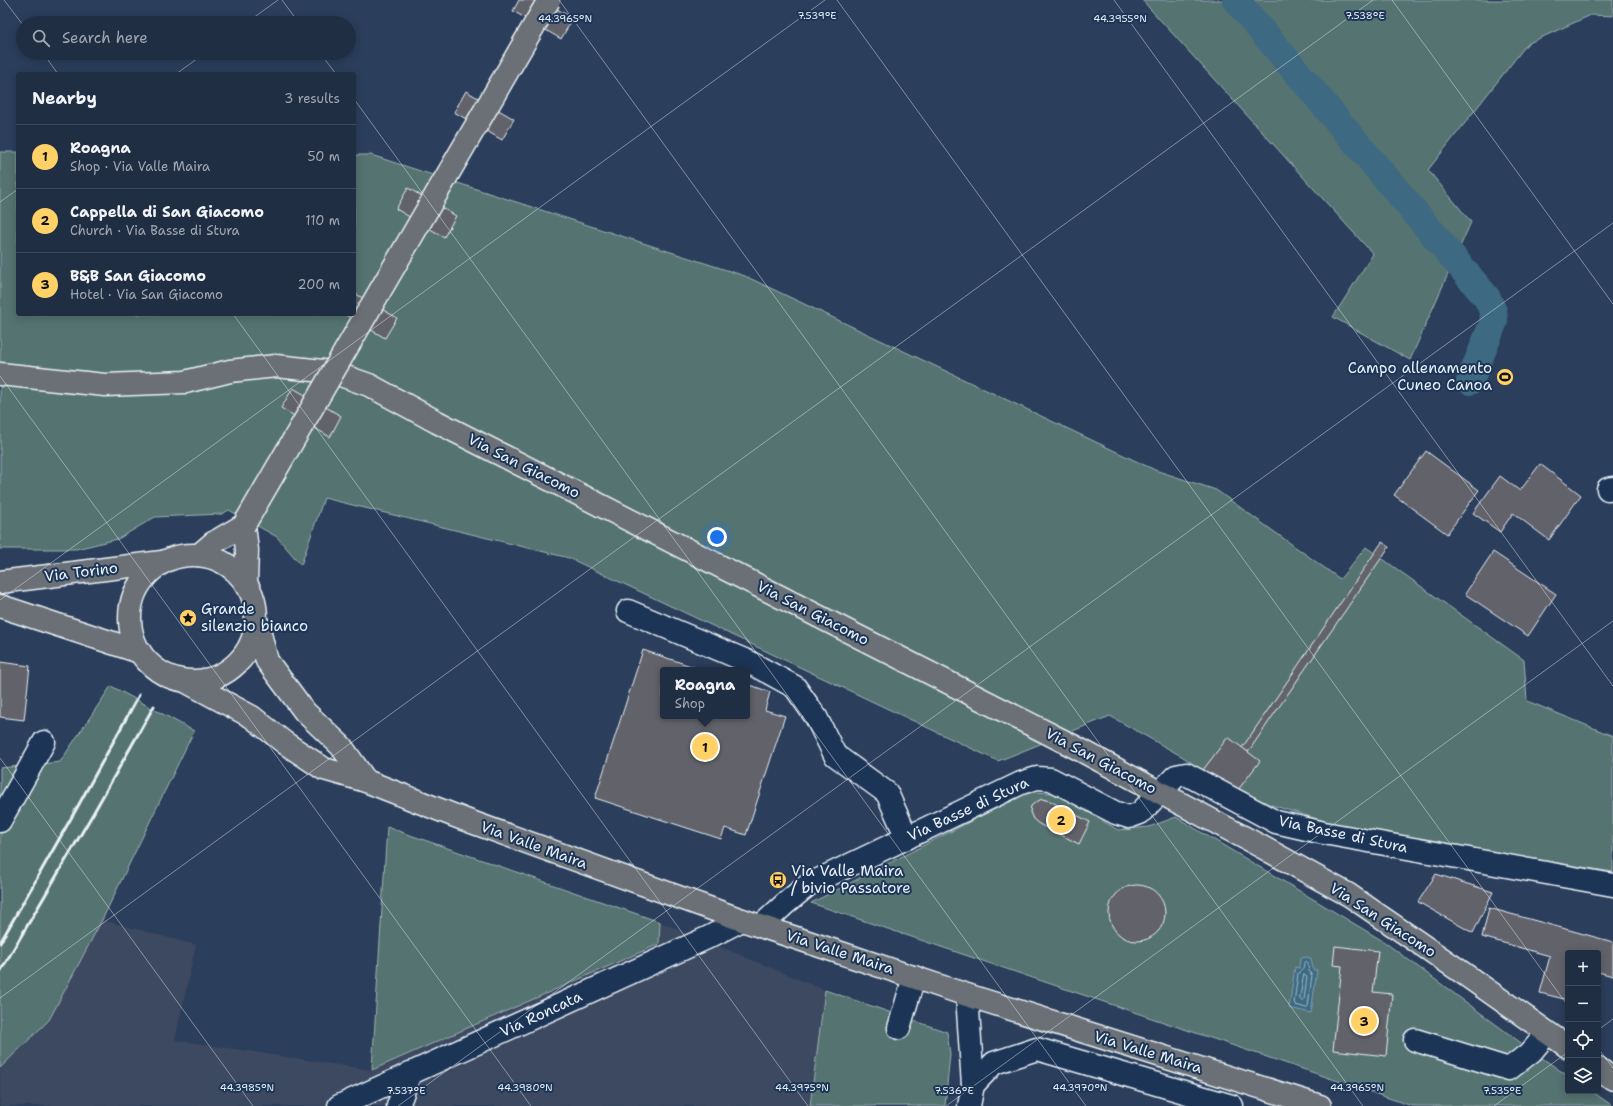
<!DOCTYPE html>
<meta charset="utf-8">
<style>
:root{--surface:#202e44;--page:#2d3a4f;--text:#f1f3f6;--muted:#a2a8b2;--line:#3d4a5d;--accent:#ffd166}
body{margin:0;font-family:"Shantell Sans",sans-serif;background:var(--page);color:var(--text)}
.controls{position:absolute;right:12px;bottom:12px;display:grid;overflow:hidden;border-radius:4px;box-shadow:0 2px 10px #0003}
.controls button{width:36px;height:36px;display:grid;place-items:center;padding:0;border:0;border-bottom:1px solid var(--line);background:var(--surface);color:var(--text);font:20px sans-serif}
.you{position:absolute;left:717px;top:537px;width:14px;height:14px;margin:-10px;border:3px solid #fff;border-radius:50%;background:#1a73e8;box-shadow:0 0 0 6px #1a73e833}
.badge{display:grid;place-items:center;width:26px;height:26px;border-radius:50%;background:var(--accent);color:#111;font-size:13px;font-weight:700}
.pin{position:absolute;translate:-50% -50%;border:2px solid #fff;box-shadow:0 1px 4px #0006}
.popup{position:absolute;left:660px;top:667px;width:90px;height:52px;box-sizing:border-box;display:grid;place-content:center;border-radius:4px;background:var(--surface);filter:drop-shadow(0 1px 3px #0005);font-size:13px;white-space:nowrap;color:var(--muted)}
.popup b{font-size:15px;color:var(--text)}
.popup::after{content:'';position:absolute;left:50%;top:100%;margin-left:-8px;border:8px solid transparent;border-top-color:var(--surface)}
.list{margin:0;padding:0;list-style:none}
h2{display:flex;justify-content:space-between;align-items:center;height:52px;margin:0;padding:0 16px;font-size:17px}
h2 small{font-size:13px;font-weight:400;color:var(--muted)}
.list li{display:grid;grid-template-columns:26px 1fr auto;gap:12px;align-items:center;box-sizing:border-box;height:64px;padding:0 16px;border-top:1px solid var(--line)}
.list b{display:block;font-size:15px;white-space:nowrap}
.list p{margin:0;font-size:13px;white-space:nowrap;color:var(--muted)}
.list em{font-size:13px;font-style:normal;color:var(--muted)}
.icon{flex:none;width:22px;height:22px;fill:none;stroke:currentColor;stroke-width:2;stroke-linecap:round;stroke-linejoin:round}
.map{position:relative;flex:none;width:1613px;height:1106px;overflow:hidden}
.search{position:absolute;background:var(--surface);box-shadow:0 2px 10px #0003;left:16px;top:16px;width:340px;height:44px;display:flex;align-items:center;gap:10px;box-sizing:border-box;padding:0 14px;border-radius:22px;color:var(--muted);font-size:15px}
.panel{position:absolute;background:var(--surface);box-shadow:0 2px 10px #0003;left:16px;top:72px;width:340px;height:244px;border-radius:4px}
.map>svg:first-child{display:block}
</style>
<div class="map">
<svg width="1613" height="1106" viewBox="0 0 1613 1106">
<rect width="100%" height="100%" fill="#2b3e5b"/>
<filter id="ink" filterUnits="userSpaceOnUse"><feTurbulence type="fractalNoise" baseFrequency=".025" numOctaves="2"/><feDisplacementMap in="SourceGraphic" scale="8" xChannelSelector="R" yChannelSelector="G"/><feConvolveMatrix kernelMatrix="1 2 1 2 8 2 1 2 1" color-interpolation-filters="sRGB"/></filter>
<g filter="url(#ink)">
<polygon fill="#3c4960" points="102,920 196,945 175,1040 372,1070 659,944 660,922 825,990 810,1106 0,1106 0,1068 49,1020"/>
<g fill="#557371" stroke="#9eb2b4">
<polygon points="1142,0 1613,0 1613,16 1591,15 1527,44 1428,170 1471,222 1410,360 1333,317 1373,254"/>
<polygon points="0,152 18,152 18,314 354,314 354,155 371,155 745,276 1155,470 1216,490 1340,579 1366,547 1524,660 1527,701 1613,736 1613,872 1354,830 1235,794 1183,757 1110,716 998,761 569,558 324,498 301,565 277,537 229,510 222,514 155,517 118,539 76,549 0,549"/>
<polygon points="111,686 194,731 102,920 49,1020 0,1068 0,768 60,762"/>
<polygon points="1028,792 1056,793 1118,830 1149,827 1176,817 1383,941 1532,1051 1568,1076 1568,1091 1591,1091 1613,1106 1412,1106 811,903"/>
<polygon points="387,827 660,922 659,944 372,1070"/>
<polygon points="825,990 947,1032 950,1054 945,1106 810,1106"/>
</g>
<polygon fill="#3d6982" stroke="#819fb1" points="1305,957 1311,958 1313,970 1317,970 1311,1013 1289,1008 1295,967 1299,968 1300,959"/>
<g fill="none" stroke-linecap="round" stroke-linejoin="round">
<g stroke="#a4bbc9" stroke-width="1">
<polygon points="1306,961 1308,963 1309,971 1312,975 1308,1006 1306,1008 1296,1005 1294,1003 1298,973 1303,969 1304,963"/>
<polygon points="1304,975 1307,977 1304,1000 1302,1001 1300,999"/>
</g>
<polyline stroke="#3d6982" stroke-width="28" points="1236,0 1487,298 1493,311 1494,321 1470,381"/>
</g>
<g fill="#62626b" stroke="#e8f1f8">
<polygon points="519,0 541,0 573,18 561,39 513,11"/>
<polygon points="466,91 514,119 502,140 454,112"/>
<polygon points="408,188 456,216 444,237 396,209"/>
<polygon points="354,293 397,318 385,338 344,314 354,314"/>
<polygon points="293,388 341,416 330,437 281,408"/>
<polygon points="1426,451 1479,490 1447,534 1394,495"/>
<polygon points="1540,464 1581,495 1549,540 1513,513 1500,532 1473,513 1500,476 1520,491"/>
<polygon points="1382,542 1389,547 1248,752 1242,748"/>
<polygon points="1493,552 1556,594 1528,636 1465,594"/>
<polygon points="643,650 703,670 663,670 663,716 747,716 747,684 770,692 765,710 785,716 746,835 725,828 721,839 595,798"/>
<polygon points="0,662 30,666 24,720 0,717"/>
<polygon points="1228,737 1260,761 1235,794 1203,770"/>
<polygon points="1042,799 1050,801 1090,822 1079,844 1039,824 1033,819 1030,812 1031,806 1036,802"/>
<polygon points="1436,874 1493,892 1473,933 1418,902"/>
<circle cx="1137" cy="913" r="28"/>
<polygon points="1489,908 1613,942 1613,976 1598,972 1598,953 1568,953 1568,1000 1540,993 1550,956 1482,937"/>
<polygon points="1335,946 1378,951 1373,992 1392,994 1386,1056 1333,1050 1342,966 1333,965"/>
</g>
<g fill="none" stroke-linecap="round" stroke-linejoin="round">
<defs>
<g id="minor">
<polyline points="1608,489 1613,488"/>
<polyline points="628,611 749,662 795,687 816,717 835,755 887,793 907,838"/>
<polyline points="0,821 44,742"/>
<polyline points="761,926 786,903 808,885 1021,783 1037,778 1051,779 1116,813 1129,817 1140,813 1176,776 1186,774 1276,822 1324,833 1613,885"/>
<polyline points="967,995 973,1085 969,1106"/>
<polyline points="899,1028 914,977"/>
<polyline points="1415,1040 1509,1069 1532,1051 1547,1033"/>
<polyline points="973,1085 994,1063 1037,1049 1232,1106"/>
<polyline points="339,1106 709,937 742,920"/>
<polyline points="398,1106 410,1073"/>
</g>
<g id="major">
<polyline points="0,374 105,385 185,382 230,371 276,366 332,372 369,385 437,422 1073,746 1262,847 1349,895 1460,971 1568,1047"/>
<polyline points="199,555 213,543 244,525 247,550 246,583"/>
<circle cx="193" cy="618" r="63"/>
<polyline points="0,582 162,562"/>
<polyline points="0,606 140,652"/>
<polyline points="257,622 267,661 305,712 341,746 366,781"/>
<polyline points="185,681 252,717 285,743 324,769 366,781 463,819 742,920 967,995 1320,1106"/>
<polyline points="1598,1068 1613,1079"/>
</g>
</defs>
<use href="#minor" stroke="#e8f1f8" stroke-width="25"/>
<use href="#major" stroke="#e8f1f8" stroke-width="25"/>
<use href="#minor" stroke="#1d3557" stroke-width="22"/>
<use href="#major" stroke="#6a7074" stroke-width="22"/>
<g stroke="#e8f1f8" stroke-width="3">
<polyline points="238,516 537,0"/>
<polyline points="253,526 559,0"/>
<polyline points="0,943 78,806 139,695"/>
<polyline points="0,972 94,812 154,706"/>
</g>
<defs>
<polyline id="major-bridge" points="244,525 549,0"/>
</defs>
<use href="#major-bridge" stroke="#e8f1f8" stroke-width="25" stroke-linecap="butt"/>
<use href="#major-bridge" stroke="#6a7074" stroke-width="22"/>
</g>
</g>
<path fill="none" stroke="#e8f1f8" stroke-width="1" stroke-opacity="0.45" d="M4,0l19,25M282,0l17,23M559,0l804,1106M837,0l731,1006M1114,0l499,686M1392,0l221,304M246,23l32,-23M43,53l15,21M320,53l16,21M176,74l29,-21M354,99l732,1007M0,202l18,-13M233,314l575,792M0,376l531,730M0,600l825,-600M0,758l253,348M0,998l1373,-998M1598,1030l15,-11M1598,1048l15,20M398,1106l1215,-883M946,1106l667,-485M1494,1106l74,-54"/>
<defs>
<symbol id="stadium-disc" viewBox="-11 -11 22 22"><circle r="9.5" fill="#ffd166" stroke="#1d3557"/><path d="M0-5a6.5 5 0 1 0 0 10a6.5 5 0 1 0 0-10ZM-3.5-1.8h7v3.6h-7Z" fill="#111"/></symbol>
<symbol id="sight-disc" viewBox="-11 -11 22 22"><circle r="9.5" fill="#ffd166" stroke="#1d3557"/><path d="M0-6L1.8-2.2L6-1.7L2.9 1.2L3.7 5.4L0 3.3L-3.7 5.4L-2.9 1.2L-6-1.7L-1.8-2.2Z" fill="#111"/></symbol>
<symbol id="bus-disc" viewBox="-11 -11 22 22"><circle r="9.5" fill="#ffd166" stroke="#1d3557"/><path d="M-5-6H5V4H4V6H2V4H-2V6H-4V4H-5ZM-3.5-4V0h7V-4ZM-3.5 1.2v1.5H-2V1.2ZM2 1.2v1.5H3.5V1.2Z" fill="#111"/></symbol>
</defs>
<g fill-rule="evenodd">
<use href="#stadium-disc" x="1495" y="367" width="20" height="20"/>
<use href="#sight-disc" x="178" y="608" width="20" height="20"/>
<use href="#bus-disc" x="768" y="870" width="20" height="20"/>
</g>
<g text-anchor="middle" stroke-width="4" stroke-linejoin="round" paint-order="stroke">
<g font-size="15" fill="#e8f1f8" stroke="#1d3557" text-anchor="start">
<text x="1492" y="373" text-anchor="end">Campo allenamento<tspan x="1492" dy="17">Cuneo Canoa</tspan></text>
<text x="201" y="614">Grande<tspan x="201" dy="17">silenzio bianco</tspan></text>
<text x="791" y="876">Via Valle Maira<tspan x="791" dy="17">/ bivio Passatore</tspan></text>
</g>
<g font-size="15" fill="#e8f1f8" stroke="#1d3557">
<text transform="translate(524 466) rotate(27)" y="5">Via San Giacomo</text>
<text transform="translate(81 572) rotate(-7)" y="5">Via Torino</text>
<text transform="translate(813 613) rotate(27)" y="5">Via San Giacomo</text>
<text transform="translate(1101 761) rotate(28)" y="5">Via San Giacomo</text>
<text transform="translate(968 809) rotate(-25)" y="5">Via Basse di Stura</text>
<text transform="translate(1343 834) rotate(12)" y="5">Via Basse di Stura</text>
<text transform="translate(534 845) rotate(20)" y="5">Via Valle Maira</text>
<text transform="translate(1383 920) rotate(33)" y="5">Via San Giacomo</text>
<text transform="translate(840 952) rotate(18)" y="5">Via Valle Maira</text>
<text transform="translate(541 1014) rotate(-25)" y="5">Via Roncata</text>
<text transform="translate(1148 1052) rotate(17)" y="5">Via Valle Maira</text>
</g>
</g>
<g font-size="10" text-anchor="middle" fill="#e8f1f8" stroke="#1d3557" stroke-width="4" stroke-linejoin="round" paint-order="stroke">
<text x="817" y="19">7.539°E</text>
<text x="1365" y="19">7.538°E</text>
<text x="565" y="22">44.3965°N</text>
<text x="1120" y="22">44.3955°N</text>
<text x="247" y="1091">44.3985°N</text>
<text x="525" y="1091">44.3980°N</text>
<text x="802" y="1091">44.3975°N</text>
<text x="1080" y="1091">44.3970°N</text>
<text x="1357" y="1091">44.3965°N</text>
<text x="406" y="1094">7.537°E</text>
<text x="954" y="1094">7.536°E</text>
<text x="1502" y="1094">7.535°E</text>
</g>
</svg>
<div class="controls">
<button>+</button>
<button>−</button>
<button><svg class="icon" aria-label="locate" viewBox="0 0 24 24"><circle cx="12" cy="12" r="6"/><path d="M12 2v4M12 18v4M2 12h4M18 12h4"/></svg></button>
<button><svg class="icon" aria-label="layers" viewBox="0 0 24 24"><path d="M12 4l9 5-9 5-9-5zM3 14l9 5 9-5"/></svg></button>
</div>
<div class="you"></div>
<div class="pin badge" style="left:705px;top:747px">1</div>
<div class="popup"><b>Roagna</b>Shop</div>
<div class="pin badge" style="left:1061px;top:820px">2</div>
<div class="pin badge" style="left:1364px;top:1021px">3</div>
<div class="search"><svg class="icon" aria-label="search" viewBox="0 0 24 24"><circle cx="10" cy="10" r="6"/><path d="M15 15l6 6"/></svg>Search here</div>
<section class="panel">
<h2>Nearby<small>3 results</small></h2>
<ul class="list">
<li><span class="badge">1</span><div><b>Roagna</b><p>Shop · Via Valle Maira</p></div><em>50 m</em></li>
<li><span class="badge">2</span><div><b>Cappella di San Giacomo</b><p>Church · Via Basse di Stura</p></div><em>110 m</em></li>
<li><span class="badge">3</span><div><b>B&amp;B San Giacomo</b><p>Hotel · Via San Giacomo</p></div><em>200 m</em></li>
</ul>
</section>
</div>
